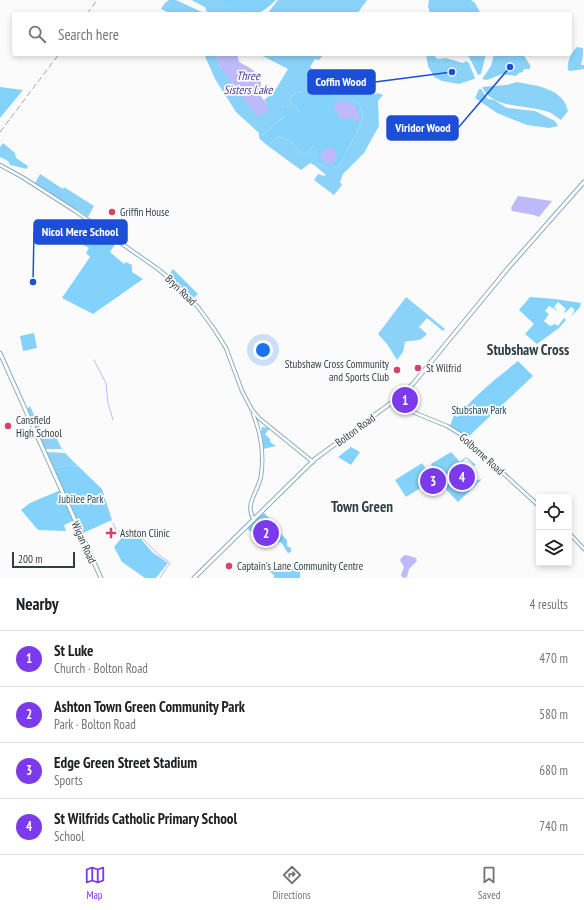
<!DOCTYPE html>
<meta charset="utf-8">
<style>
:root{--surface:#fff;--page:#f2f2f2;--text:#202124;--muted:#757577;--line:#e0e0e0;--accent:#7c3aed}
body{margin:0;font-family:"PT Sans Narrow",sans-serif;background:var(--page);color:var(--text)}
.controls{position:absolute;right:12px;bottom:12px;display:grid;overflow:hidden;border-radius:4px;box-shadow:0 2px 6px #0003}
.controls button{width:36px;height:36px;display:grid;place-items:center;padding:0;border:0;border-bottom:1px solid var(--line);background:var(--surface);color:var(--text);font:20px sans-serif}
.scale{position:absolute;left:12px;bottom:10px;width:63px;box-sizing:border-box;padding-left:4px;border:2px solid #303f47;border-top:0;font-size:11px;line-height:14px;white-space:nowrap;color:#303f47;-webkit-text-stroke:3px #fbfbfb;paint-order:stroke}
.you{position:absolute;left:263px;top:350px;width:14px;height:14px;margin:-10px;border:3px solid #fff;border-radius:50%;background:#1a73e8;box-shadow:0 0 0 6px #1a73e833}
.badge{display:grid;place-items:center;width:26px;height:26px;border-radius:50%;background:var(--accent);color:#fff;font-size:13px;font-weight:700}
.pin{position:absolute;translate:-50% -50%;border:2px solid #fff;box-shadow:0 1px 4px #0006}
.list{margin:0;padding:0;list-style:none}
h2{display:flex;justify-content:space-between;align-items:center;height:52px;margin:0;padding:0 16px;font-size:17px}
h2 small{font-size:13px;font-weight:400;color:var(--muted)}
.list li{display:grid;grid-template-columns:26px 1fr auto;gap:12px;align-items:center;box-sizing:border-box;height:56px;padding:0 16px;border-top:1px solid var(--line)}
.list b{display:block;font-size:15px;white-space:nowrap}
.list p{margin:0;font-size:13px;white-space:nowrap;color:var(--muted)}
.list em{font-size:13px;font-style:normal;color:var(--muted)}
.icon{flex:none;width:22px;height:22px;fill:none;stroke:currentColor;stroke-width:2;stroke-linecap:round;stroke-linejoin:round}
.map{position:relative;flex:none;width:584px;height:578px;overflow:hidden}
.search{position:absolute;background:var(--surface);box-shadow:0 2px 6px #0003;left:12px;right:12px;top:12px;height:44px;display:flex;align-items:center;gap:10px;box-sizing:border-box;padding:0 14px;border-radius:4px;color:var(--muted);font-size:15px}
.sheet{height:276px;background:var(--surface)}
nav{display:flex;justify-content:space-around;align-items:center;box-sizing:border-box;height:56px;border-top:1px solid var(--line);background:var(--surface);font-size:11px;color:var(--muted)}
nav a{display:grid;justify-items:center;gap:2px}
nav .on{color:var(--accent)}
.map>svg:first-child{display:block}
</style>
<div class="map">
<svg width="584" height="578" viewBox="0 0 584 578">
<rect width="100%" height="100%" fill="#fbfbfb"/>
<g fill="#83d2fb">
<path d="M215,0h61c-9,8 -15,15 -27,13z"/>
<path d="M317,85l11,5 9,7 22,7 4,12 -5,14 -20,37c-8,2 -13,1 -20,-4l-4,2 -4,-2 7,-5 -4,-12 -9,9 -12,-13 -14,-6 -10,10 -9,-8 26,-22 -3,-9 1,-1 17,5 -11,-11c3,-8 10,-6 16,-10 5,-2 7,-4 12,-5z"/>
<polygon points="0,87 23,90 0,118"/>
<polygon points="102,234 117,241 110,252 124,264 126,262 132,265 132,272 143,279 93,314 62,298 90,257 86,253 89,248 82,244 87,238 96,243"/>
<polygon points="173,269 198,294 192,299 168,276"/>
<polygon points="530,297 555,299 581,303 580,307 570,318 574,312 574,309 571,307 565,313 564,312 566,309 558,302 554,307 558,311 549,306 545,311 549,314 544,321 550,326 555,324 558,326 564,318 566,320 559,328 537,344 525,334 534,324 519,310"/>
<polygon points="34,333 37,348 23,351 20,336"/>
<path d="M518,361l15,15 -65,61 -18,-11 4,-11 4,2c16,-22 39,-39 60,-56z"/>
<polygon points="262,427 270,428 265,434 270,439 270,442 276,446 263,449 261,432"/>
<polygon points="351,447 360,452 351,465 338,457"/>
<polygon points="451,452 460,462 466,457 476,465 474,466 466,458 462,462 466,466 461,467 460,463 455,468 462,475 459,479 464,476 468,480 467,480 464,484 467,481 469,482 482,479 458,502 441,484 431,464"/>
<polygon points="422,463 433,480 406,497 395,480"/>
<polygon points="70,465 75,467 77,465 102,489 112,520 83,533 77,519 64,525 66,531 38,530 21,510 30,503 63,489 54,468"/>
<polygon points="264,513 272,521 267,526 280,533 287,540 287,546 291,548 291,552 288,553 281,542 264,545 246,527"/>
<polygon points="124,535 131,538 141,539 152,552 168,563 156,578 145,578 122,562 114,547"/>
<polygon points="261,563 301,563 300,578 274,578 274,575 270,572 273,569 271,566 265,564 261,564"/>
</g>
<g fill="#8ad2f8">
<polygon points="169,0 176,0 206,14 172,14 161,9 165,3"/>
<polygon points="191,0 219,0 247,12 247,14 212,14 207,12 205,7"/>
<polygon points="278,0 367,0 357,14 267,14"/>
<polygon points="429,0 471,0 475,3 481,14 430,14 428,6"/>
<path d="M577,47l6,1v8l-2,9h3v4l-14,2 -2,-1c-1,-10 3,-17 9,-23z"/>
<path d="M204,54h11l6,14 46,36 -3,-4 10,-8 14,-23 -29,-15h65l-5,6 -4,-1 -5,8 3,3 59,25 6,-2 5,2 -5,6 1,25 -15,27 -21,21 -3,8 2,3 -8,10 -20,-15 4,-6 6,2 2,-1 -12,-10 4,-2c7,5 12,6 20,4l20,-37 5,-14 -4,-12 -21,-6 -10,-8 -11,-5c-5,1 -7,3 -12,5 -6,4 -13,2 -16,10l11,11v2l-7,1 -10,-8 -1,1 4,5 -1,4 -26,22v-5l-23,-21 -21,-33z"/>
<polygon points="426,54 431,54 438,59 446,58 463,63 466,61 469,63 475,78 474,79 459,84 442,81 434,77 428,66"/>
<polygon points="462,54 486,54 481,74 478,75 469,57"/>
<polygon points="494,54 523,54 530,65 530,69 524,69 523,72 519,73 516,76 502,74 487,80 482,79 491,66"/>
<path d="M517,82c20,4 46,6 51,29l-7,9c-3,-2 -7,-5 -10,-7 -21,-9 -59,-3 -69,-26l24,-2z"/>
<polygon points="479,89 481,89 488,99 494,100 507,108 535,111 555,121 558,126 549,128 527,125 497,113 475,98"/>
<polygon points="278,136 292,142 304,155 313,146 318,148 319,151 317,158 301,170 268,146"/>
<polygon points="3,143 15,153 16,158 28,166 27,169 10,165 8,161 0,157 0,147"/>
<polygon points="40,174 63,189 64,187 94,206 88,217 35,183"/>
<path d="M406,297l39,32 -2,2 -16,-13 -8,9 8,7c-8,9 -12,5 -22,8l-2,10 -6,8 -10,-16 -9,-10z"/>
<polygon points="30,406 43,435 53,431 62,449 45,449 27,409"/>
<polygon points="46,452 65,453 77,465 75,467 70,465 54,468"/>
</g>
<g fill="#bebafa">
<path d="M215,54h22l2,8c9,5 22,10 22,22 0,4 -2,7 -1,10 2,5 7,9 8,14l-2,4 -5,3h-4l-4,-4 -32,-43z"/>
<polygon points="340,100 354,104 358,111 360,120 356,122 351,118 341,120 333,106"/>
<circle cx="329" cy="156" r="8"/>
<polygon points="518,196 552,201 539,217 534,215 512,211 511,208"/>
<polygon points="406,555 416,558 417,561 409,569 407,577 403,578 401,575 404,567 400,560 403,556"/>
</g>
<g fill="none" stroke-linecap="round" stroke-linejoin="round">
<g stroke="#bebafa" stroke-width="1">
<polyline points="94,360 106,383 108,403 113,420"/>
<polyline points="42,439 46,441 52,449"/>
<polyline points="54,452 55,456 66,465"/>
<polyline points="100,492 111,521"/>
<polyline points="113,523 116,530 120,532 143,539 158,554 170,563 160,578"/>
</g>
<defs>
<g id="secondary">
<polyline points="0,165 22,177 75,211 158,269 175,283 198,307 214,329 226,348 242,391 252,410 260,419 313,462"/>
<polyline points="391,403 447,426 460,434 539,506"/>
<path d="M253,414c8,19 11,42 8,62 -3,17 -17,27 -7,44"/>
<polyline points="569,533 584,549"/>
</g>
<g id="primary">
<polyline points="0,353 101,578"/>
<polyline points="194,578 315,459 391,403 412,385 509,267 584,182"/>
</g>
</defs>
<use href="#secondary" stroke="#88acbf" stroke-width="4.5"/>
<use href="#primary" stroke="#88acbf" stroke-width="5"/>
<use href="#secondary" stroke="#fff" stroke-width="2.5"/>
<use href="#primary" stroke="#fff" stroke-width="3"/>
<g stroke="#9fa6a9" stroke-width="1" stroke-dasharray="6 3" stroke-linecap="butt">
<polyline points="87,14 97,0"/>
<polyline points="0,132 59,54"/>
</g>
</g>
<g fill="#d44467" stroke="#fbfbfb" stroke-width="1.5">
<circle cx="112" cy="212" r="4"/>
<circle cx="418" cy="368" r="4"/>
<circle cx="397" cy="370" r="4"/>
<circle cx="8" cy="426" r="4"/>
<path d="M109 527h4v4h4v4h-4v4h-4v-4h-4v-4h4z"/>
<circle cx="229" cy="566" r="4"/>
</g>
<g text-anchor="middle" stroke-width="3.5" stroke-linejoin="round" paint-order="stroke">
<g font-size="11" fill="#303f47" stroke="#fbfbfb" text-anchor="start">
<text x="120" y="216">Griffin House</text>
<text x="389" y="368" text-anchor="end">Stubshaw Cross Community<tspan x="389" dy="13">and Sports Club</tspan></text>
<text x="426" y="372">St Wilfrid</text>
<text x="16" y="424">Cansfield<tspan x="16" dy="13">High School</tspan></text>
<text x="120" y="537">Ashton Clinic</text>
<text x="237" y="570">Captain's Lane Community Centre</text>
</g>
<g font-size="11" fill="#303f47" stroke="#fbfbfb">
<text transform="translate(181 290) rotate(44)" y="4">Bryn Road</text>
<text transform="translate(355 430) rotate(-36)" y="4">Bolton Road</text>
<text transform="translate(482 454) rotate(42)" y="4">Golborne Road</text>
<text transform="translate(84 542) rotate(66)" y="4">Wigan Road</text>
</g>
<g font-size="11" fill="#234c60" stroke="#fbfbfb">
<text x="479" y="414">Stubshaw Park</text>
<text x="81" y="503">Jubilee Park</text>
</g>
<g font-size="12" font-style="italic" fill="#52439e" stroke="#fbfbfb">
<text x="248" y="80">Three<tspan x="248" dy="14">Sisters Lake</tspan></text>
</g>
<g font-size="15" font-weight="bold" fill="#303f47" stroke="#fbfbfb">
<text x="528" y="355">Stubshaw Cross</text>
<text x="362" y="512">Town Green</text>
</g>
</g>
<path fill="none" stroke="#1d4ed8" stroke-width="1.5" d="M452 72L375 82M510 67L458 128M33 282L34 232"/>
<g fill="#1d4ed8" stroke="#fbfbfb" stroke-width="1.5">
<circle cx="452" cy="72" r="4"/>
<circle cx="510" cy="67" r="4"/>
<circle cx="33" cy="282" r="4"/>
</g>
<g fill="#1d4ed8" stroke="#1d4ed8" stroke-width="1.5">
<rect x="308" y="70" width="67" height="24" rx="4"/>
<rect x="387" y="116" width="71" height="24" rx="4"/>
<rect x="34" y="220" width="93" height="24" rx="4"/>
</g>
<g font-size="12" text-anchor="middle" font-weight="bold" fill="#fff">
<text x="341" y="86">Coffin Wood</text>
<text x="423" y="132">Viridor Wood</text>
<text x="80" y="236">Nicol Mere School</text>
</g>
</svg>
<div class="controls">
<button><svg class="icon" aria-label="locate" viewBox="0 0 24 24"><circle cx="12" cy="12" r="6"/><path d="M12 2v4M12 18v4M2 12h4M18 12h4"/></svg></button>
<button><svg class="icon" aria-label="layers" viewBox="0 0 24 24"><path d="M12 4l9 5-9 5-9-5zM3 14l9 5 9-5"/></svg></button>
</div>
<div class="scale">200 m</div>
<div class="you"></div>
<div class="pin badge" style="left:405px;top:400px">1</div>
<div class="pin badge" style="left:266px;top:533px">2</div>
<div class="pin badge" style="left:433px;top:481px">3</div>
<div class="pin badge" style="left:462px;top:477px">4</div>
<div class="search"><svg class="icon" aria-label="search" viewBox="0 0 24 24"><circle cx="10" cy="10" r="6"/><path d="M15 15l6 6"/></svg>Search here</div>
</div>
<section class="sheet">
<h2>Nearby<small>4 results</small></h2>
<ul class="list">
<li><span class="badge">1</span><div><b>St Luke</b><p>Church · Bolton Road</p></div><em>470 m</em></li>
<li><span class="badge">2</span><div><b>Ashton Town Green Community Park</b><p>Park · Bolton Road</p></div><em>580 m</em></li>
<li><span class="badge">3</span><div><b>Edge Green Street Stadium</b><p>Sports</p></div><em>680 m</em></li>
<li><span class="badge">4</span><div><b>St Wilfrids Catholic Primary School</b><p>School</p></div><em>740 m</em></li>
</ul>
</section>
<nav>
<a class="on"><svg class="icon" aria-label="map" viewBox="0 0 24 24"><path d="M3 6l6-2 6 2 6-2v14l-6 2-6-2-6 2zM9 4v14M15 6v14"/></svg>Map</a>
<a><svg class="icon" aria-label="directions" viewBox="0 0 24 24"><path d="M12 3l9 9-9 9-9-9zM9 14v-3h6M13 9l2 2-2 2"/></svg>Directions</a>
<a><svg class="icon" aria-label="saved" viewBox="0 0 24 24"><path d="M7 4h10v16l-5-4-5 4z"/></svg>Saved</a>
</nav>
